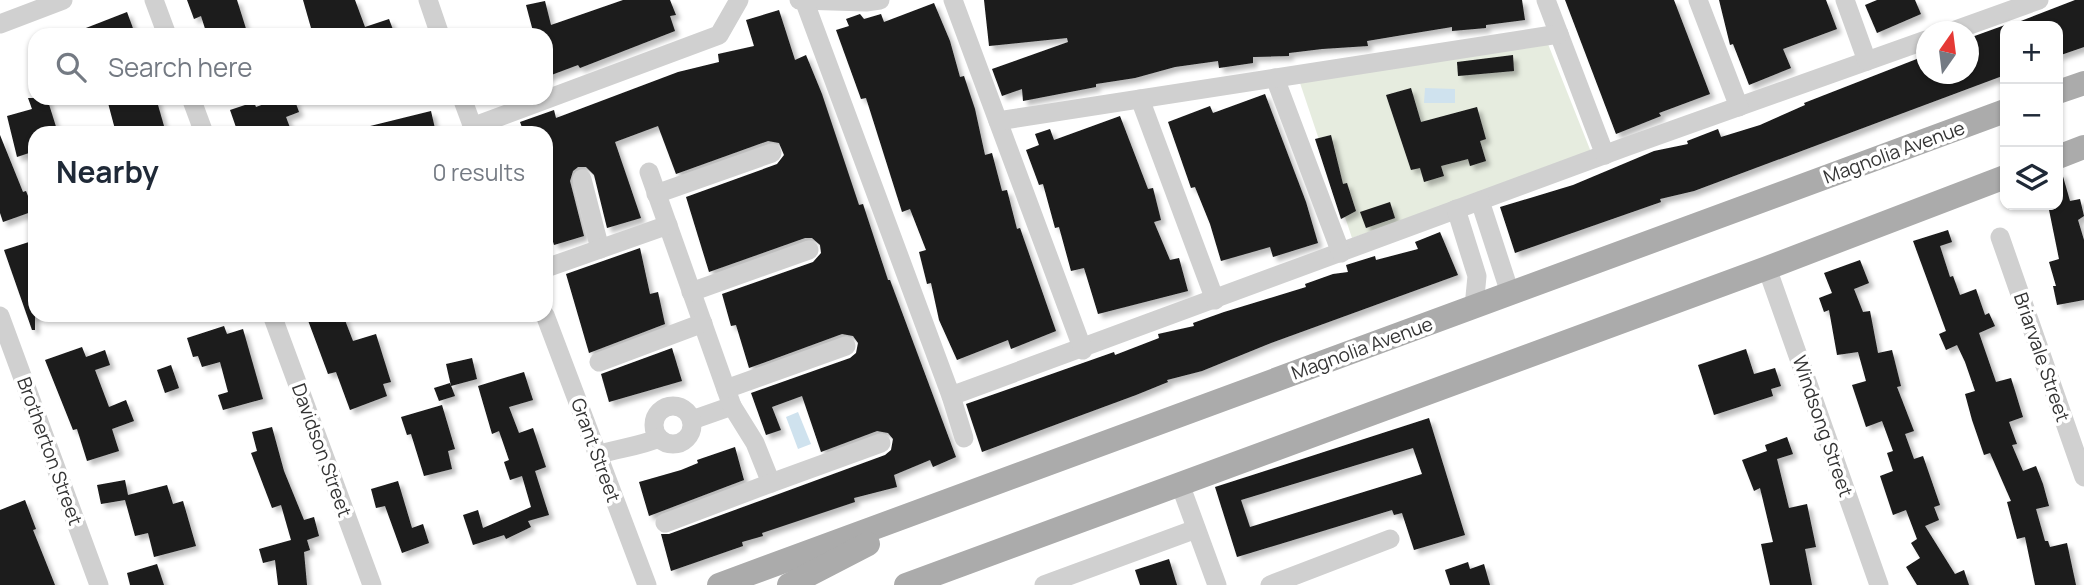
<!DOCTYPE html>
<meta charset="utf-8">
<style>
:root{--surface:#fff;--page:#f2f2f3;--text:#1f2937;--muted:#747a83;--line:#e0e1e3}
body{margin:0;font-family:Manrope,sans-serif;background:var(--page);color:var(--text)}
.controls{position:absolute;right:21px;top:21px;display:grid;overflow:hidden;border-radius:14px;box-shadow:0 2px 5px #0004}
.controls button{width:63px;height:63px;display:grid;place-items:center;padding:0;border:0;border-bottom:2px solid var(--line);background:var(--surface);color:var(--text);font:35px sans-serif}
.compass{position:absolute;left:1916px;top:21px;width:63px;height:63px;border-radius:50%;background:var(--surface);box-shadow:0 2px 5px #0004;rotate:14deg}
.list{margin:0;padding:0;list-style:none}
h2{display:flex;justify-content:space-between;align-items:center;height:91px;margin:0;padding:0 28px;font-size:30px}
h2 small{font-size:23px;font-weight:400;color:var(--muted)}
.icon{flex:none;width:38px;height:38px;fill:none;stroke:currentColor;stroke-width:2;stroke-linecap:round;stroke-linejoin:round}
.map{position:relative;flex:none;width:2084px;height:585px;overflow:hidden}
.search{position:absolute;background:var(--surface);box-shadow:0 2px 5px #0004;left:28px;top:28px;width:525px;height:77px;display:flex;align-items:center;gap:18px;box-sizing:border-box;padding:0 24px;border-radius:21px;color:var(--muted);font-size:26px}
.panel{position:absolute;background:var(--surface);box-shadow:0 2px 5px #0004;left:28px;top:126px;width:525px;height:196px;border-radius:21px}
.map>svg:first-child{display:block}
</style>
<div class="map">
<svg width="2084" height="585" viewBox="0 0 2084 585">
<defs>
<filter id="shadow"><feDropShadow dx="4.5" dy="4.5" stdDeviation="2" flood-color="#0004"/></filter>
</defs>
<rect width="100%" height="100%" fill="#fff"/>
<polygon fill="#e6ecdf" points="1548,44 1591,152 1352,238 1300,83"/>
<g fill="#cfe2ee">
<polygon points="1425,88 1455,89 1455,103 1424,103"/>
<polygon points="798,412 811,444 798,449 786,417"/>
</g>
<g fill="#1a1a1a" fill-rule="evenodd" filter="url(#shadow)">
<polygon points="187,0 237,0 248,35 207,35 201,16 194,19"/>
<polygon points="303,0 355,0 365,27 389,19 395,35 313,35"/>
<polygon points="623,0 670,0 676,15 670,16 675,31 580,68 578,65 546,77 546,35 534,35 526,5 545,1 551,25"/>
<polygon points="984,0 1522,0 1525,20 1486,25 1486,28 1452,31 1452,27 1409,34 1367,41 1368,46 1322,49 1289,53 1289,56 1253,57 1253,63 1219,68 1218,61 1175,67 1135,78 1096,84 1096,87 1023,101 1022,89 1002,96 992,69 1068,42 1067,38 989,46"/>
<polygon points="1565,0 1674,0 1710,94 1659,113 1661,116 1616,134"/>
<polygon points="1719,0 1826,0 1837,29 1783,49 1791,68 1749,85 1733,44 1730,45"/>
<polygon points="1877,0 1915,0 1921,14 1877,33 1865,5"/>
<polygon points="2075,0 2084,0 2084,47 2058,56 2058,26 2008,26"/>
<polygon points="934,3 950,41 960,77 964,76 975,109 985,155 992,153 1002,191 1007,190 1017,229 1020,228 1056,331 1011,349 1008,340 957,360 939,320 931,283 927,284 919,252 926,250 910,209 902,212 866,98 861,99 836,30 849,26 846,19 860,14 864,19 881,14 884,22"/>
<polygon points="779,10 795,60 806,55 822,94 859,205 863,204 888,280 890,280 956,457 933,467 930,460 894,475 897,487 854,498 855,502 762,533 763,536 742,542 743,546 671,571 661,534 669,534 885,455 891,450 893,439 888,433 877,431 821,452 802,396 772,407 781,430 766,435 751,393 850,358 856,353 858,343 853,336 842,334 749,368 736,325 731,326 722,294 813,262 821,253 820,245 812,238 805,238 709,272 686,197 777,164 784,155 779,143 768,141 676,174 658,126 615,142 641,218 607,228 594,175 586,167 578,167 573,171 570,181 584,236 554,245 546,219 546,133 524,133 520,122 554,110 556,118 678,72 719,62 718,54 754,46 746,20"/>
<polygon points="127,12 134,31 123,35 68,35"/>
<polygon points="2005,25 2005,75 1694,191 1660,199 1661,202 1515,253 1500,207 1573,185 1654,151 1688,144 1687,141 1718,129 1721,137 1760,125 1805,105 1804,103 1927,55 1927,74 1969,74 1969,38"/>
<polygon points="1513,55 1514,71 1458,76 1457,62"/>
<polygon points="1411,88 1421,122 1477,107 1486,139 1480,141 1486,161 1470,166 1468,159 1441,166 1444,176 1424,182 1420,168 1411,170 1386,95"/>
<polygon points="1265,94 1306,202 1318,243 1273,257 1270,247 1221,261 1210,224 1195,187 1191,188 1168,122 1210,106 1213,113"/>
<polygon points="28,98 47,98 58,133 35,133 35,151 17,157 7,116 32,109"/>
<polygon points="126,98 156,98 166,133 116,133 108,103"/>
<polygon points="280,98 294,98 299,112 286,117 292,133 238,133 230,110 254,102 256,107"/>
<polygon points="431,111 436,133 362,133 362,128"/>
<polygon points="1120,116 1148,189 1153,188 1161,220 1154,222 1170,260 1179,258 1188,291 1098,314 1084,268 1071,271 1059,227 1055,228 1043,184 1039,185 1026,150 1039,145 1035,134 1050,129 1054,140"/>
<polygon points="0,135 23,192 26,191 34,211 3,222 0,213"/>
<polygon points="1331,135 1343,184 1347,183 1356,211 1341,219 1315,139"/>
<polygon points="2058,173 2062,173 2070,201 2080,199 2084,216 2078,220 2084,240 2084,300 2057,305 2053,286 2056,286 2049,262 2059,259 2048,205 2058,205"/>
<polygon points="1390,202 1395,218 1366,228 1360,212"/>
<polygon points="1948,230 1952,242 1940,246 1950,277 1953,276 1960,295 1976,289 1985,315 1989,313 1995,326 1979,333 1996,382 2011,378 2016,394 2023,417 2009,422 2017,444 2012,445 2023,471 2036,466 2043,484 2049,506 2036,509 2045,541 2048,541 2050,547 2067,543 2076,585 2035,585 2025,537 2017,539 2007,502 2011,501 1990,453 1984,455 1972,420 1965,394 1975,391 1965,362 1957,345 1946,350 1939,334 1946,331 1913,241"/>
<polygon points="1440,232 1458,275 1271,343 1202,371 1167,380 1168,382 1136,395 982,452 966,404 1114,352 1115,355 1159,338 1158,334 1194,326 1193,323 1224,312 1306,287 1305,284 1333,274 1348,272 1346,265 1375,256 1376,260 1418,249 1415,242"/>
<polygon points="29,242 35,261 35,330 32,330 4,250"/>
<polygon points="640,248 650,294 658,292 665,324 589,353 566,274"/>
<polygon points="1860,260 1869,283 1854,289 1863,312 1870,311 1878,353 1892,350 1901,386 1897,387 1914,431 1905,434 1914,459 1923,456 1940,505 1934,507 1939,520 1925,526 1955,574 1964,570 1969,585 1917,585 1906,567 1920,558 1911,543 1917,539 1906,510 1893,515 1880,476 1893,471 1887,453 1893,451 1882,421 1866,427 1852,385 1866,381 1858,352 1837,355 1829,310 1824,312 1819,298 1832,293 1824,273"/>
<polygon points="306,315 343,315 353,341 376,334 391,382 383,384 387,396 350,410 336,372 328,374"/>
<polygon points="224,326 227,334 243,329 263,399 223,410 218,395 228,392 220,362 202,367 198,356 193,357 187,338"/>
<polygon points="82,347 86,357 105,350 110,365 95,370 109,407 126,400 134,421 112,429 119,451 87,461 77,429 73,430 45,360"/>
<polygon points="672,348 682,381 609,402 601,374"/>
<polygon points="1746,349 1754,374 1775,368 1781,386 1771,389 1773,396 1714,415 1698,365"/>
<polygon points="472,358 477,379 451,386 446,364"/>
<polygon points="171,365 179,388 165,393 157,370"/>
<polygon points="524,372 533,400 509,407 519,433 533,428 546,467 535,471 549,515 528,521 531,527 506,539 504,535 473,545 463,515 478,510 483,528 531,507 522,476 510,480 504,462 509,460 499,431 492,434 478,386"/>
<polygon points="450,383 455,396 439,401 434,388"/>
<polygon points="442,405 455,449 448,451 452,469 424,476 411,434 407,435 401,417"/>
<path d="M1429,418l36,117 -51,15 -12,-37 -8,2 -2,-5 -155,47 -22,-70zM1413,448l9,26 -172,53 -9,-27z"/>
<polygon points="272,427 284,471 304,520 314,517 319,536 307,540 310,550 304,552 307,585 278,585 275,560 263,563 259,549 291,540 281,505 272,508 251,453 257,451 252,432"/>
<polygon points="1787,437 1793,454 1777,459 1789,508 1807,504 1816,547 1805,549 1812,585 1770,585 1761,544 1773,542 1760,488 1754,491 1742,460 1767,451 1765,445"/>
<polygon points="735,447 744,480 649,516 639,482 681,470 698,463 697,460"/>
<polygon points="125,480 128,495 167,485 173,504 183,501 196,546 154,557 148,533 135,536 125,500 101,504 97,485"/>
<polygon points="398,481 412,528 423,524 429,543 402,553 385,506 376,508 371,489"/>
<polygon points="25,500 36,529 33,530 55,585 0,585 0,510"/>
<polygon points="1169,559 1177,585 1140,585 1135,570"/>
<polygon points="1468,562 1470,569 1484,564 1490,585 1450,585 1445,570"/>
<polygon points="157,564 164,585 130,585 127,573"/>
</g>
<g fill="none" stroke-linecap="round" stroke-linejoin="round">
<g stroke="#d0d0d0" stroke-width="19">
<polyline points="154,0 167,35"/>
<polyline points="428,0 440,35"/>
<polyline points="799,0 866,2 880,0"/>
<polyline points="804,0 951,396 1628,146 1926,40"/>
<polyline points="953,0 1083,350"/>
<polyline points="1546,0 1605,155"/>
<polyline points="1698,0 1739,107"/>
<polyline points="1845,0 1867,61"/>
<polyline points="0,24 63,0"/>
<polyline points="1950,32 2039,0"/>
<polyline points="1275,78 1341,253"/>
<polyline points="191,98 204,133"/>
<polyline points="462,98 475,133"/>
<polyline points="1140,99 1215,300"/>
<polyline points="998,121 1559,34"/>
<polyline points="472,127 719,35 739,0"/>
<polyline points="649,172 732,406 692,420"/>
<polyline points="582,179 600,249"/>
<polyline points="656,194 772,153"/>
<polyline points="1480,201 1510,293"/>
<polyline points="1456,209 1477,276 1474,307"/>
<polyline points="2000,237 2084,477"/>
<polyline points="546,268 668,225"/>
<polyline points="1767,268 1879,585"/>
<polyline points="691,292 809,250"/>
<polyline points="272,315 372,585"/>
<polyline points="545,315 647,585"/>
<polyline points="0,316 99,585"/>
<polyline points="599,362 703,323"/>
<polyline points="726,389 846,346"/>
<polyline points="951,396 964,438"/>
<circle cx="673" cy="425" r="19"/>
<polyline points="732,406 755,443 771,483 881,443"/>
<path d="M597,455c21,-7 41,-8 62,-17"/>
<polyline points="1180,484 1217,585"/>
<polyline points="665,523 771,483"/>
<polyline points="1044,585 1196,529"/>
<polyline points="1270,585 1390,539"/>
</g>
<g stroke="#ababab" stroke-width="24">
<polyline points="2058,92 2084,83"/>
<polyline points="2058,157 2084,147"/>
<polyline points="719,585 2005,111"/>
<polyline points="789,585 868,544"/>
<polyline points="906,585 1767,268 2005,177"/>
</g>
</g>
<g text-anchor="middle" stroke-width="7" stroke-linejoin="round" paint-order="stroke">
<g font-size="19" fill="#333" stroke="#fff">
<text transform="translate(1894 152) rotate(-20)" y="7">Magnolia Avenue</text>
<text transform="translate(1362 348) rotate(-20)" y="7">Magnolia Avenue</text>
<text transform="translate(2042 357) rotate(71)" y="7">Briarvale Street</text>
<text transform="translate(1823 426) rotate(71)" y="7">Windsong Street</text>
<text transform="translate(322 450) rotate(70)" y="7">Davidson Street</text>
<text transform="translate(596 450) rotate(70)" y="7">Grant Street</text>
<text transform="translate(50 451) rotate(70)" y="7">Brotherton Street</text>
</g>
</g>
</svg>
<div class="controls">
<button>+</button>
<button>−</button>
<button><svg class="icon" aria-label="layers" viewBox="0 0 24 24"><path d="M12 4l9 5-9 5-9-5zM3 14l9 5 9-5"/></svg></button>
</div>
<svg class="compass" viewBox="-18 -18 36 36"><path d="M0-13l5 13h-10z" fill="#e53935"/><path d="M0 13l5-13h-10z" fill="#747a83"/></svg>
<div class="search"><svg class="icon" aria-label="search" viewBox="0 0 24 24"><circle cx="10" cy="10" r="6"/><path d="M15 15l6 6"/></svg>Search here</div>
<section class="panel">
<h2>Nearby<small>0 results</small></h2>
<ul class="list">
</ul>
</section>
</div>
